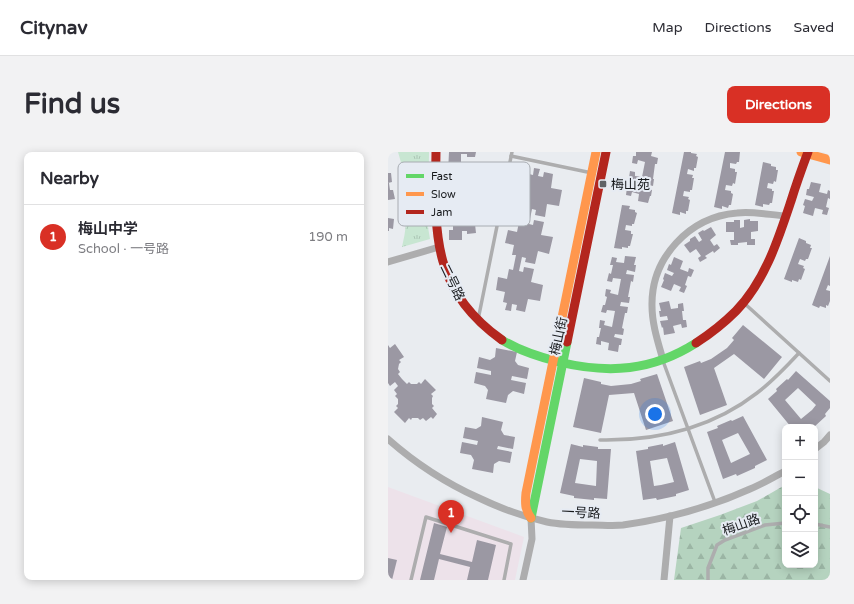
<!DOCTYPE html>
<meta charset="utf-8">
<style>
:root{--surface:#fff;--page:#f2f2f3;--text:#2b2b33;--muted:#7c7c81;--line:#e1e1e2;--accent:#d93025}
body{margin:0;font-family:"Varela Round","Noto Sans SC",sans-serif;background:var(--page);color:var(--text)}
.controls{position:absolute;right:12px;bottom:12px;display:grid;overflow:hidden;border-radius:8px;box-shadow:0 2px 10px #0003}
.controls button{width:36px;height:36px;display:grid;place-items:center;padding:0;border:0;border-bottom:1px solid var(--line);background:var(--surface);color:var(--text);font:20px sans-serif}
.you{position:absolute;left:267px;top:262px;width:14px;height:14px;margin:-10px;border:3px solid #fff;border-radius:50%;background:#1a73e8;box-shadow:0 0 0 6px #1a73e833}
.badge{display:grid;place-items:center;width:26px;height:26px;border-radius:50%;background:var(--accent);color:#fff;font-size:13px;font-weight:700}
.pin{position:absolute;translate:-50% -33px;filter:drop-shadow(0 1px 2px #0008)}
.pin::after{content:'';position:absolute;top:21px;width:14px;height:12px;background:inherit;clip-path:polygon(0 0,100% 0,50% 100%)}
.list{margin:0;padding:0;list-style:none}
h2{display:flex;justify-content:space-between;align-items:center;height:52px;margin:0;padding:0 16px;font-size:17px}
h2 small{font-size:13px;font-weight:400;color:var(--muted)}
.list li{display:grid;grid-template-columns:26px 1fr auto;gap:12px;align-items:center;box-sizing:border-box;height:64px;padding:0 16px;border-top:1px solid var(--line)}
.list b{display:block;font-size:15px;white-space:nowrap}
.list p{margin:0;font-size:13px;white-space:nowrap;color:var(--muted)}
.list em{font-size:13px;font-style:normal;color:var(--muted)}
.icon{flex:none;width:22px;height:22px;fill:none;stroke:currentColor;stroke-width:2;stroke-linecap:round;stroke-linejoin:round}
.map{position:relative;flex:none;width:442px;height:428px;overflow:hidden;border-radius:8px}
header{display:flex;align-items:center;gap:24px;box-sizing:border-box;height:56px;padding:0 20px;background:var(--surface);border-bottom:1px solid var(--line)}
header strong{font-size:19px}
nav{display:flex;gap:22px;margin-inline-start:auto;font-size:14px}
.intro{display:flex;align-items:center;justify-content:space-between;box-sizing:border-box;height:96px;padding:0 24px}
h1{margin:0;font-size:28px}
.button{padding:10px 18px;border-radius:8px;background:var(--accent);color:#fff;font-size:14px;font-weight:700}
main{display:flex;gap:24px;padding:0 24px}
aside{flex:1;background:var(--surface);border-radius:8px;box-shadow:0 2px 10px #0003}
.map>svg:first-child{display:block}
</style>
<header>
<strong>Citynav</strong>
<nav><a>Map</a><a>Directions</a><a>Saved</a></nav>
</header>
<div class="intro"><h1>Find us</h1><a class="button">Directions</a></div>
<main>
<aside>
<h2>Nearby<small></small></h2>
<ul class="list">
<li><span class="badge">1</span><div><b>梅山中学</b><p>School · 一号路</p></div><em>190 m</em></li>
</ul>
</aside>
<div class="map">
<svg width="442" height="428" viewBox="0 0 442 428">
<defs>
<pattern id="forest-firs" width="22" height="20" patternUnits="userSpaceOnUse"><rect width="22" height="20" fill="#b5d3bf"/><path d="M5 1l3.5 6h-7zM16 11l3.5 6h-7z" fill="#9bb5a4"/></pattern>
<pattern id="park-tufts" width="24" height="20" patternUnits="userSpaceOnUse"><rect width="24" height="20" fill="#c8e6d2"/><path d="M3 7l-1-3M5 7V3M7 7l1-3M15 17l-1-3M17 17v-4M19 17l1-3" fill="none" stroke="#abc5b4"/></pattern>
</defs>
<rect width="100%" height="100%" fill="#e9ecf0"/>
<polygon fill="#ede2ea" points="0,335 136,385 127,428 0,428"/>
<polygon fill="url(#forest-firs)" points="397,333 397,413 427,413 427,335 442,342 442,428 286,428 293,376 332,363 369,349"/>
<path fill="url(#park-tufts)" d="M10,0h31l-1,75 2,12 -28,8c8,-32 6,-64 -4,-95z"/>
<g fill="#9b98a3" fill-rule="evenodd">
<polygon points="61,0 88,0 87,5 79,5 79,2 73,2 73,19 78,19 78,16 87,16 87,26 83,26 83,34 87,34 87,43 78,43 78,40 73,40 72,49 73,58 78,58 78,55 87,54 87,64 84,64 84,72 87,72 88,81 79,82 79,79 74,79 74,88 61,88 61,78 65,78 65,59 60,60 60,39 64,39 64,20 60,20"/>
<polygon points="248,0 264,0 263,4 270,6 269,12 267,12 265,27 266,27 265,34 257,32 257,36 264,38 263,44 262,44 260,51 250,49 251,42 244,40 243,44 238,43 239,35 242,36 243,27 241,26 242,19 247,20 247,24 254,25 257,10 250,8 249,12 244,11 245,4 248,4"/>
<polygon points="296,0 303,0 303,1 309,2 308,4 310,5 308,16 306,16 306,19 300,17 299,22 305,23 304,26 306,26 304,38 302,38 302,40 296,39 295,44 301,45 300,47 302,48 300,59 298,59 298,62 292,60 292,63 284,61"/>
<polygon points="337,0 352,0 351,10 349,10 348,12 342,11 342,16 347,17 347,20 349,20 347,32 345,31 344,34 338,33 337,38 343,39 343,41 345,42 343,53 341,53 340,56 334,54 334,57 326,55"/>
<polygon points="375,10 383,12 383,14 388,15 388,18 390,18 388,30 386,29 385,32 380,31 379,36 384,37 384,39 386,39 384,51 382,51 381,53 375,52 375,55 367,53"/>
<polygon points="146,16 152,17 150,24 155,25 156,20 165,22 163,36 174,38 171,54 159,52 157,65 147,63 148,58 144,57 141,72 145,73 146,68 156,70 153,83 165,85 161,102 150,99 147,112 137,110 138,106 134,105 131,119 135,120 136,115 146,117 143,130 155,133 152,149 140,147 137,160 128,158 129,153 124,152 123,159 117,158 119,151 115,150 117,140 108,138 110,125 119,127 121,117 125,118 128,103 124,103 126,93 117,91 120,78 129,80 131,70 135,71 138,56 134,55 136,45 127,43 130,31 139,32 141,22 145,23"/>
<polygon points="0,21 3,21 4,30 0,31"/>
<polygon points="423,30 433,32 431,40 439,42 440,38 442,39 442,47 440,46 438,55 441,56 439,63 434,62 435,58 427,56 425,64 415,61 417,54 415,53 417,47 424,49 426,45 418,43 419,37 421,37"/>
<polygon points="0,31 1,31 2,38 5,38 7,47 0,48"/>
<polygon points="234,53 242,54 241,57 247,58 247,60 249,61 246,72 244,72 244,74 238,73 237,78 243,79 243,82 245,82 242,94 240,94 240,96 234,95 234,97 226,96"/>
<polygon points="0,66 6,67 5,77 1,76 1,79 0,79"/>
<polygon points="362,67 362,69 370,69 370,79 363,80 363,87 367,87 367,93 359,93 359,90 350,91 350,93 343,93 342,88 346,88 346,80 338,80 338,70 346,70 346,68 352,68 352,76 356,75 356,68"/>
<polygon points="323,75 328,83 322,88 326,94 329,92 332,96 326,101 325,99 317,104 319,106 312,110 310,106 313,104 308,97 302,101 296,93 302,89 302,87 307,84 311,90 314,88 310,81 315,78 316,79"/>
<polygon points="411,86 418,89 418,91 423,93 422,96 424,96 420,107 418,107 417,109 412,107 410,112 416,114 415,116 417,117 413,128 411,127 410,130 404,128 404,130 396,127"/>
<polygon points="237,104 248,105 246,113 248,113 247,120 239,118 238,122 246,123 245,130 243,129 240,145 242,145 241,151 233,150 232,154 240,155 239,161 237,161 234,176 236,177 235,183 227,182 226,185 234,187 233,193 231,193 230,200 220,198 221,191 213,189 213,193 208,192 209,185 211,185 213,176 211,176 212,168 217,169 216,173 224,175 227,159 219,158 218,161 213,160 215,153 217,153 219,145 217,144 218,137 223,138 222,141 230,143 233,127 225,126 224,130 219,129 221,121 223,122 225,113 222,113 224,105 229,106 228,110 236,111"/>
<polygon points="442,104 442,134 440,133 438,138 442,139 442,149 440,154 438,153 438,156 432,154 431,156 424,153"/>
<polygon points="286,105 295,109 292,117 300,120 301,116 306,118 303,125 300,124 297,133 299,134 296,141 291,139 293,135 286,132 283,139 273,135 276,128 275,127 277,121 284,124 286,121 279,118 281,112 283,113"/>
<polygon points="281,149 283,157 290,156 290,152 295,151 296,159 294,159 295,168 298,168 299,175 294,176 293,172 285,174 287,181 276,183 275,175 274,176 272,169 280,168 279,164 272,165 271,159 273,159 271,151"/>
<polygon points="355,173 394,205 376,227 346,202 326,216 339,253 312,263 296,215 312,209 313,211 323,207 339,196 346,188 344,186"/>
<polygon points="7,192 16,205 11,208 13,210 11,212 10,217 12,220 10,222 14,227 19,232 21,230 23,232 29,232 31,230 33,232 37,227 48,238 43,242 45,244 44,246 44,252 46,254 44,256 49,262 45,267 43,265 38,269 35,266 32,268 30,266 24,266 23,268 21,266 17,271 6,260 10,256 8,254 10,252 10,247 7,244 9,242 6,238 10,234 7,230 2,234 0,231 0,193 2,196"/>
<polygon points="108,196 129,200 127,209 130,213 141,216 139,227 124,224 123,228 138,231 136,242 125,239 120,243 118,251 98,247 100,238 97,234 86,231 88,220 103,223 103,219 89,216 91,205 102,208 107,205"/>
<path d="M408,219l34,30v7l-5,6 1,2 -12,11h-23l-23,-28 9,-8 -1,-2 11,-10 1,1zM410,236l18,17 -4,5 -11,9 -16,-19z"/>
<polygon points="269,222 285,269 258,278 246,241 221,243 213,281 185,275 196,226 213,230 213,232 223,234 243,232 253,229 252,227"/>
<path d="M355,264l24,44 -12,6v2l-18,8 -1,-2 -13,5 -16,-47 11,-4 -1,-2 14,-6 1,1zM350,281l12,21 -19,9 -9,-23z"/>
<polygon points="94,265 115,270 113,278 116,283 127,285 125,297 110,294 109,297 124,300 122,311 111,309 106,312 105,321 84,317 86,308 83,303 72,301 74,290 89,293 90,289 75,286 77,275 88,277 93,274"/>
<path d="M287,290l14,48 -13,4v2l-19,4 -1,-2 -13,2 -7,-49 12,-2v-2l15,-3v2zM279,306l7,24 -13,3 -7,1 -4,-25z"/>
<path d="M183,292l12,3v-2l15,2v2h13l-4,50 -13,-1v2l-20,-2v-2l-14,-3zM192,307l17,2 -1,25 -21,-3z"/>
<polygon points="46,371 59,375 52,402 84,410 89,388 108,393 100,428 79,428 82,415 51,407 46,428 32,428"/>
<polygon points="0,406 9,408 4,428 0,428"/>
</g>
<g fill="none" stroke-linecap="round" stroke-linejoin="round">
<g stroke="#adadae" stroke-width="3.5">
<polyline points="123,4 204,21"/>
<polyline points="356,151 442,229"/>
<polyline points="90,168 124,0"/>
<polyline points="275,209 327,350"/>
<path d="M212,288c56,1 112,-12 157,-47 16,-12 29,-26 42,-40"/>
<polyline points="427,372 442,375"/>
<polyline points="23,428 38,365 123,392 116,428"/>
<polyline points="320,428 320,416 329,393 337,388 377,373 397,371"/>
</g>
<g stroke="#adadae" stroke-width="7">
<polyline points="0,110 51,95"/>
<path d="M275,208c-5,-18 -11,-36 -11,-54 -1,-48 37,-89 85,-93 16,-2 33,2 49,3"/>
<path d="M0,287c27,24 58,44 91,59 21,10 45,19 68,24 15,3 30,3 45,3 10,0 21,1 31,0 43,-6 87,-18 127,-36 12,-5 24,-12 35,-18"/>
<polyline points="427,297 436,290 442,283"/>
<polyline points="135,428 144,387 143,366"/>
<polyline points="276,428 282,364"/>
</g>
<g stroke="#63d668" stroke-width="9">
<path d="M114,188c18,11 37,17 57,22 50,12 93,9 137,-19"/>
<polyline points="143,366 179,190"/>
</g>
<g stroke="#ff974d" stroke-width="9">
<polyline points="413,0 442,8"/>
<path d="M143,366c-6,-8 -6,-15 -5,-25l70,-341"/>
</g>
<g stroke="#b3261e" stroke-width="9">
<path d="M48,0c-1,79 -6,137 66,188"/>
<polyline points="179,190 218,0"/>
<path d="M308,191c14,-9 28,-20 40,-32 29,-30 42,-71 55,-110 5,-16 11,-33 17,-49"/>
</g>
</g>
<rect fill="#606366" stroke="#e6ebf3" stroke-width="1.5" x="211" y="28" width="8" height="8" rx="2"/>
<g text-anchor="middle" stroke-width="4" stroke-linejoin="round" paint-order="stroke">
<g font-size="13" fill="#17191c" stroke="#e6ebf3" text-anchor="start">
<text x="223" y="37">梅山苑</text>
</g>
<g font-size="13" fill="#17191c" stroke="#e6ebf3">
<text transform="translate(65 130) rotate(64)" y="5">二号路</text>
<text transform="translate(170 184) rotate(-78)" y="5">梅山街</text>
<text transform="translate(193 360) rotate(3)" y="5">一号路</text>
<text transform="translate(353 372) rotate(-20)" y="5">梅山路</text>
</g>
</g>
<rect x="10" y="10" width="132" height="64" rx="6" fill="#e6ebf3" stroke="#a8acb2" stroke-width="1"/>
<rect x="18" y="22" width="18" height="4" fill="#63d668"/>
<rect x="18" y="40" width="18" height="4" fill="#ff974d"/>
<rect x="18" y="58" width="18" height="4" fill="#b3261e"/>
<g font-size="11" fill="#17191c">
<text x="43" y="28">Fast</text>
<text x="43" y="46">Slow</text>
<text x="43" y="64">Jam</text>
</g>
</svg>
<div class="controls">
<button>+</button>
<button>−</button>
<button><svg class="icon" aria-label="locate" viewBox="0 0 24 24"><circle cx="12" cy="12" r="6"/><path d="M12 2v4M12 18v4M2 12h4M18 12h4"/></svg></button>
<button><svg class="icon" aria-label="layers" viewBox="0 0 24 24"><path d="M12 4l9 5-9 5-9-5zM3 14l9 5 9-5"/></svg></button>
</div>
<div class="you"></div>
<div class="pin badge" style="left:63px;top:381px">1</div>
</div>
</main>
